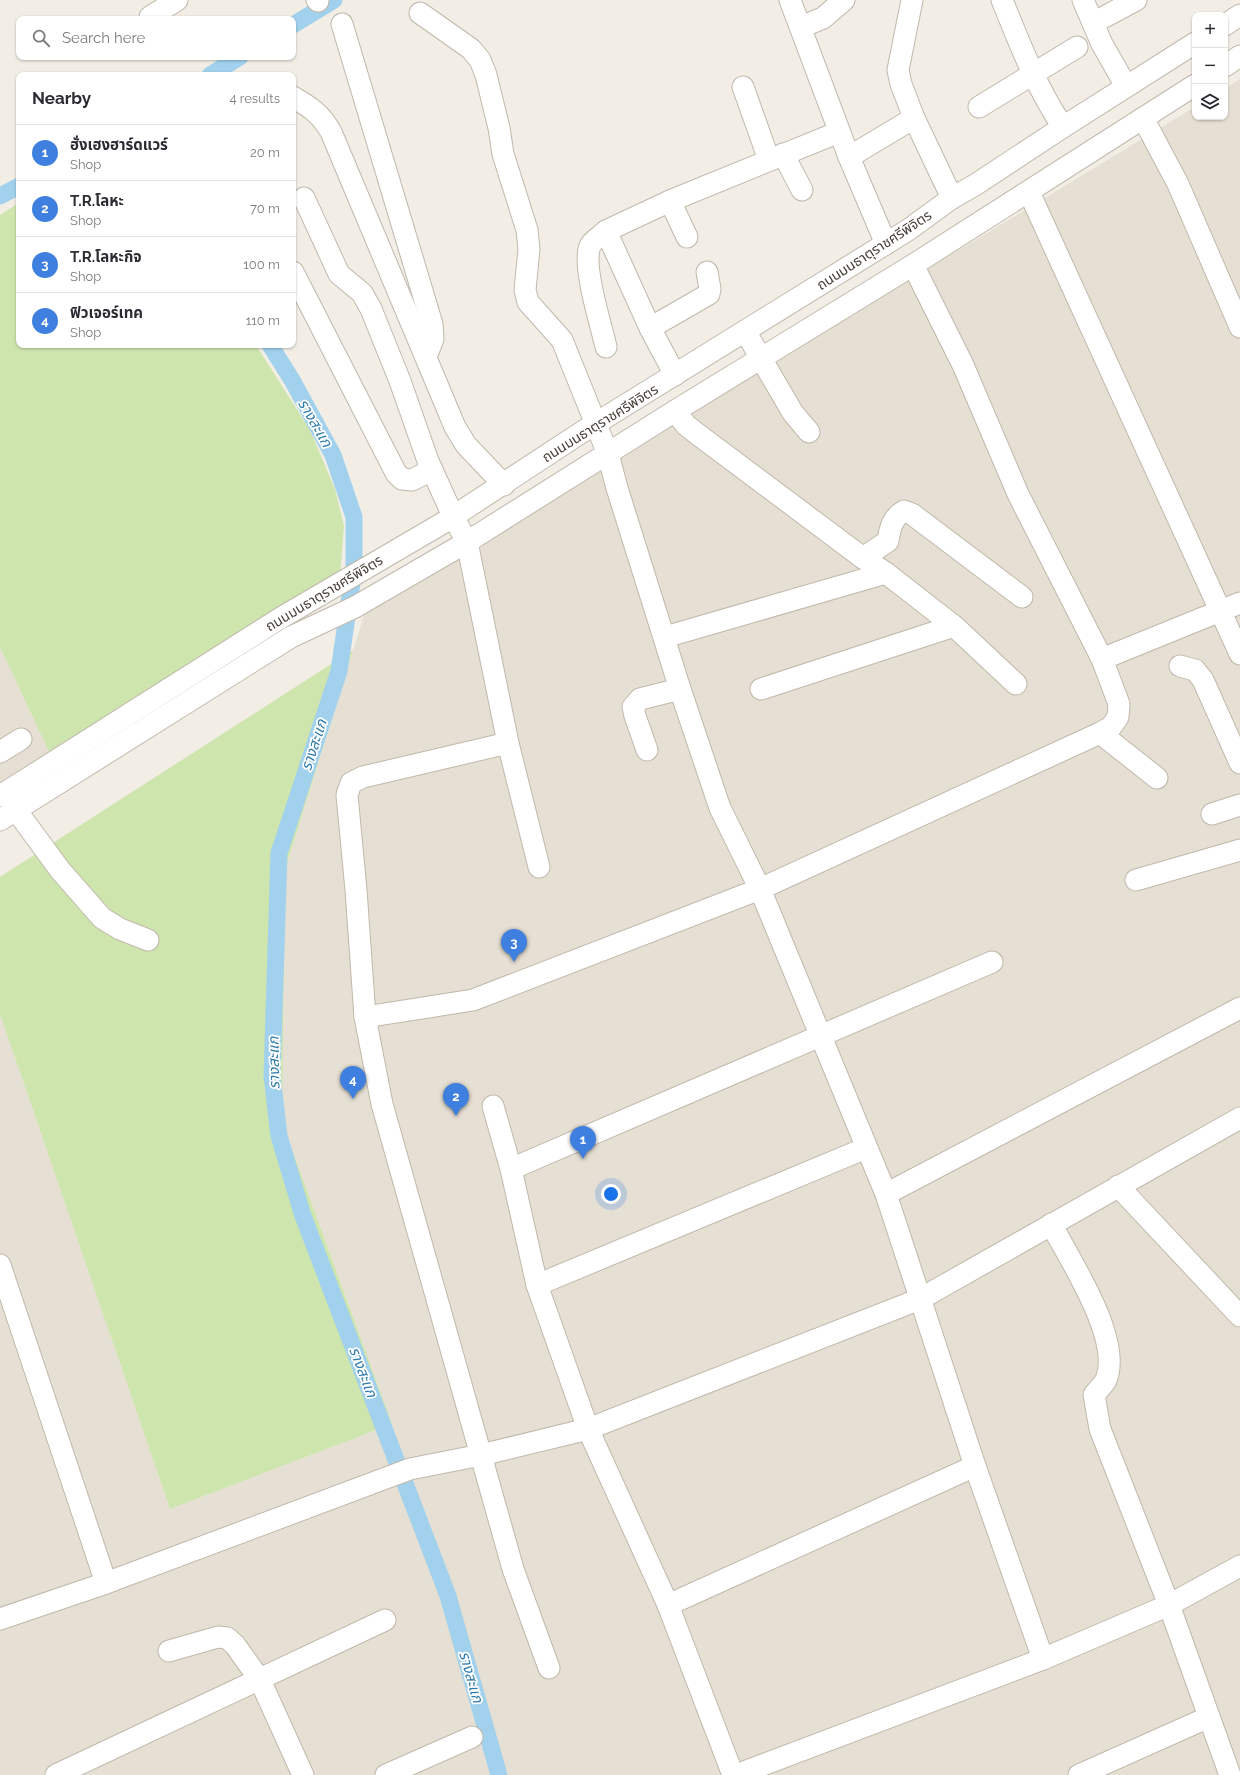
<!DOCTYPE html>
<meta charset="utf-8">
<style>
:root{--surface:#fff;--page:#f2f2f3;--text:#2b2b33;--muted:#7c7c81;--line:#e1e1e2;--accent:#b45309}
body{margin:0;font-family:Raleway,"Noto Sans Thai",sans-serif;background:var(--page);color:var(--text)}
.controls{position:absolute;right:12px;top:12px;display:grid;overflow:hidden;border-radius:8px;box-shadow:0 1px 3px #0004}
.controls button{width:36px;height:36px;display:grid;place-items:center;padding:0;border:0;border-bottom:1px solid var(--line);background:var(--surface);color:var(--text);font:20px sans-serif}
.you{position:absolute;left:611px;top:1194px;width:14px;height:14px;margin:-10px;border:3px solid #fff;border-radius:50%;background:#1a73e8;box-shadow:0 0 0 6px #1a73e833}
.badge{display:grid;place-items:center;width:26px;height:26px;border-radius:50%;background:var(--accent);color:#fff;font-size:13px;font-weight:700}
.pin{position:absolute;translate:-50% -33px;filter:drop-shadow(0 1px 2px #0008)}
.pin::after{content:'';position:absolute;top:21px;width:14px;height:12px;background:inherit;clip-path:polygon(0 0,100% 0,50% 100%)}
.list{margin:0;padding:0;list-style:none}
h2{display:flex;justify-content:space-between;align-items:center;height:52px;margin:0;padding:0 16px;font-size:17px}
h2 small{font-size:13px;font-weight:400;color:var(--muted)}
.list li{display:grid;grid-template-columns:26px 1fr auto;gap:12px;align-items:center;box-sizing:border-box;height:56px;padding:0 16px;border-top:1px solid var(--line)}
.list b{display:block;font-size:15px;white-space:nowrap}
.list p{margin:0;font-size:13px;white-space:nowrap;color:var(--muted)}
.list em{font-size:13px;font-style:normal;color:var(--muted)}
.icon{flex:none;width:22px;height:22px;fill:none;stroke:currentColor;stroke-width:2;stroke-linecap:round;stroke-linejoin:round}
.map{position:relative;flex:none;width:1240px;height:1775px;overflow:hidden}
.search{position:absolute;background:var(--surface);box-shadow:0 1px 3px #0004;left:16px;top:16px;width:280px;height:44px;display:flex;align-items:center;gap:10px;box-sizing:border-box;padding:0 14px;border-radius:8px;color:var(--muted);font-size:15px}
.panel{position:absolute;background:var(--surface);box-shadow:0 1px 3px #0004;left:16px;top:72px;width:280px;height:276px;border-radius:8px}
.map>svg:first-child{display:block}
</style>
<div class="map">
<svg width="1240" height="1775" viewBox="0 0 1240 1775">
<rect width="100%" height="100%" fill="#f2ede5"/>
<g fill="#e6dfd3">
<polygon points="1240,79 1240,1775 0,1775 0,1014 170,1509 392,1424 282,1122 285,870 366,609 1195,107 1195,117 1225,117 1225,89"/>
<polygon points="0,647 50,754 0,790"/>
</g>
<g fill="#cee5ae">
<polygon points="19,203 19,345 256,345 310,430 335,489 344,526 340,576 50,754 0,647 0,215"/>
<polygon points="353,650 285,870 282,1122 392,1424 170,1509 0,1014 0,877"/>
</g>
<g fill="none" stroke-linecap="round" stroke-linejoin="round">
<g stroke="#a2d1ed" stroke-width="17">
<polyline points="293,25 334,0"/>
<polyline points="210,75 240,57"/>
<polyline points="0,196 19,186"/>
<polyline points="270,345 292,380 333,455 354,517 354,569 339,671 279,853 272,1076 279,1136 303,1216 448,1596 499,1775"/>
</g>
<defs>
<g id="minor">
<polyline points="317,0 318,1"/>
<polyline points="790,0 849,157 886,244"/>
<polyline points="912,0 898,70 901,84 914,118 952,198"/>
<path d="M1002,0c18,44 34,87 61,127"/>
<polyline points="1083,0 1102,44 1126,86"/>
<polyline points="420,13 471,49 480,60 486,75 499,128 503,154 527,230 529,249 525,290 528,302 562,340 608,454 617,488 680,689 720,808 760,889 886,1194 975,1466 1043,1659"/>
<polyline points="150,17 177,0"/>
<polyline points="1093,23 1136,0"/>
<polyline points="342,24 432,324 433,339 426,357"/>
<polyline points="1225,25 1240,15"/>
<polyline points="801,27 823,18 844,0"/>
<polyline points="1225,66 1240,56"/>
<polyline points="743,87 769,160"/>
<path d="M293,97c17,10 28,17 38,35l124,295 11,18 38,40"/>
<polyline points="979,107 1077,47"/>
<polyline points="1143,118 1178,184 1240,327"/>
<polyline points="783,154 802,190"/>
<polyline points="849,157 914,118"/>
<polyline points="1029,192 1240,654"/>
<polyline points="304,198 339,274 362,293 371,309 400,381 428,461 453,516 467,542 508,743 539,867"/>
<polyline points="670,201 687,237"/>
<path d="M606,231c-5,5 -14,10 -16,15 -8,20 11,78 16,101"/>
<polyline points="293,272 396,473 402,479 412,480 432,470"/>
<polyline points="650,328 606,231 670,201 839,132"/>
<polyline points="745,331 793,413 809,432"/>
<polyline points="675,375 650,328 709,294 710,289 707,272"/>
<polyline points="675,411 686,425 696,433 863,558 886,573 954,626 1016,684"/>
<path d="M863,558l25,-17c2,-13 4,-23 16,-30l8,3 110,83"/>
<polyline points="665,637 886,573"/>
<polyline points="1102,659 1240,603"/>
<polyline points="1180,666 1195,670 1203,680 1240,763"/>
<polyline points="761,689 954,626"/>
<polyline points="1100,733 1157,778"/>
<polyline points="508,743 363,777 351,783 347,795 356,890 365,1017 382,1104 513,1569 549,1668"/>
<polyline points="647,750 635,716 633,707 640,699 680,689"/>
<polyline points="0,752 21,739"/>
<polyline points="0,796 279,619 448,520 582,432 908,230 952,198 975,185 1063,127 1195,43"/>
<polyline points="16,810 60,870 102,918 120,929 148,940"/>
<polyline points="1212,814 1240,805"/>
<polyline points="0,820 291,637 355,607 467,542 675,411 913,265 1195,85"/>
<polyline points="1136,880 1240,850"/>
<polyline points="365,1017 473,1000 760,889 1100,733 1111,727 1118,717 1119,704 1102,659 1018,494 963,365 913,265"/>
<polyline points="493,1106 511,1169 537,1285 588,1429 668,1605 733,1775"/>
<polyline points="511,1169 992,962"/>
<polyline points="1118,1186 1240,1316"/>
<polyline points="886,1194 1240,1008"/>
<path d="M1051,1224c19,36 72,116 55,156 -3,5 -8,10 -12,15l6,34 69,176 61,170"/>
<polyline points="0,1265 106,1583"/>
<polyline points="537,1285 866,1148"/>
<polyline points="668,1605 975,1466"/>
<polyline points="0,1619 106,1583 410,1469 481,1455 588,1429 920,1299 1240,1118"/>
<polyline points="169,1651 218,1637 227,1638 235,1645 260,1680 303,1775"/>
<polyline points="56,1775 385,1620"/>
<polyline points="386,1775 472,1737"/>
<polyline points="736,1775 1043,1659 1169,1605 1240,1566"/>
<polyline points="1079,1775 1209,1717"/>
</g>
</defs>
<use href="#minor" stroke="#c0b8ab" stroke-width="23"/>
<use href="#minor" stroke="#fff" stroke-width="21"/>
</g>
<g text-anchor="middle" stroke-width="3.5" stroke-linejoin="round" paint-order="stroke">
<g font-size="14" fill="#443d35" stroke="#fff">
<text transform="translate(874 250) rotate(-33)" y="5">ถนนมนธาตุราชศรีพิจิตร</text>
<text transform="translate(600 423) rotate(-32)" y="5">ถนนมนธาตุราชศรีพิจิตร</text>
<text transform="translate(324 593) rotate(-31)" y="5">ถนนมนธาตุราชศรีพิจิตร</text>
</g>
<g font-size="15" font-style="italic" fill="#327cac" stroke="#fff">
<text transform="translate(315 423) rotate(60)" y="5">รางสะแก</text>
<text transform="translate(314 745) rotate(-72)" y="5">รางสะแก</text>
<text transform="translate(274 1063) rotate(-91)" y="5">รางสะแก</text>
<text transform="translate(363 1372) rotate(69)" y="5">รางสะแก</text>
<text transform="translate(471 1677) rotate(74)" y="5">รางสะแก</text>
</g>
</g>
</svg>
<div class="controls">
<button>+</button>
<button>−</button>
<button><svg class="icon" aria-label="layers" viewBox="0 0 24 24"><path d="M12 4l9 5-9 5-9-5zM3 14l9 5 9-5"/></svg></button>
</div>
<div class="you"></div>
<div class="pin badge" style="left:583px;top:1159px;background:#3f7fe0">1</div>
<div class="pin badge" style="left:456px;top:1116px;background:#3f7fe0">2</div>
<div class="pin badge" style="left:514px;top:962px;background:#3f7fe0">3</div>
<div class="pin badge" style="left:353px;top:1099px;background:#3f7fe0">4</div>
<div class="search"><svg class="icon" aria-label="search" viewBox="0 0 24 24"><circle cx="10" cy="10" r="6"/><path d="M15 15l6 6"/></svg>Search here</div>
<section class="panel">
<h2>Nearby<small>4 results</small></h2>
<ul class="list">
<li><span class="badge" style="background:#3f7fe0">1</span><div><b>ฮั่งเฮงฮาร์ดแวร์</b><p>Shop</p></div><em>20 m</em></li>
<li><span class="badge" style="background:#3f7fe0">2</span><div><b>T.R.โลหะ</b><p>Shop</p></div><em>70 m</em></li>
<li><span class="badge" style="background:#3f7fe0">3</span><div><b>T.R.โลหะกิจ</b><p>Shop</p></div><em>100 m</em></li>
<li><span class="badge" style="background:#3f7fe0">4</span><div><b>ฟิวเจอร์เทค</b><p>Shop</p></div><em>110 m</em></li>
</ul>
</section>
</div>
